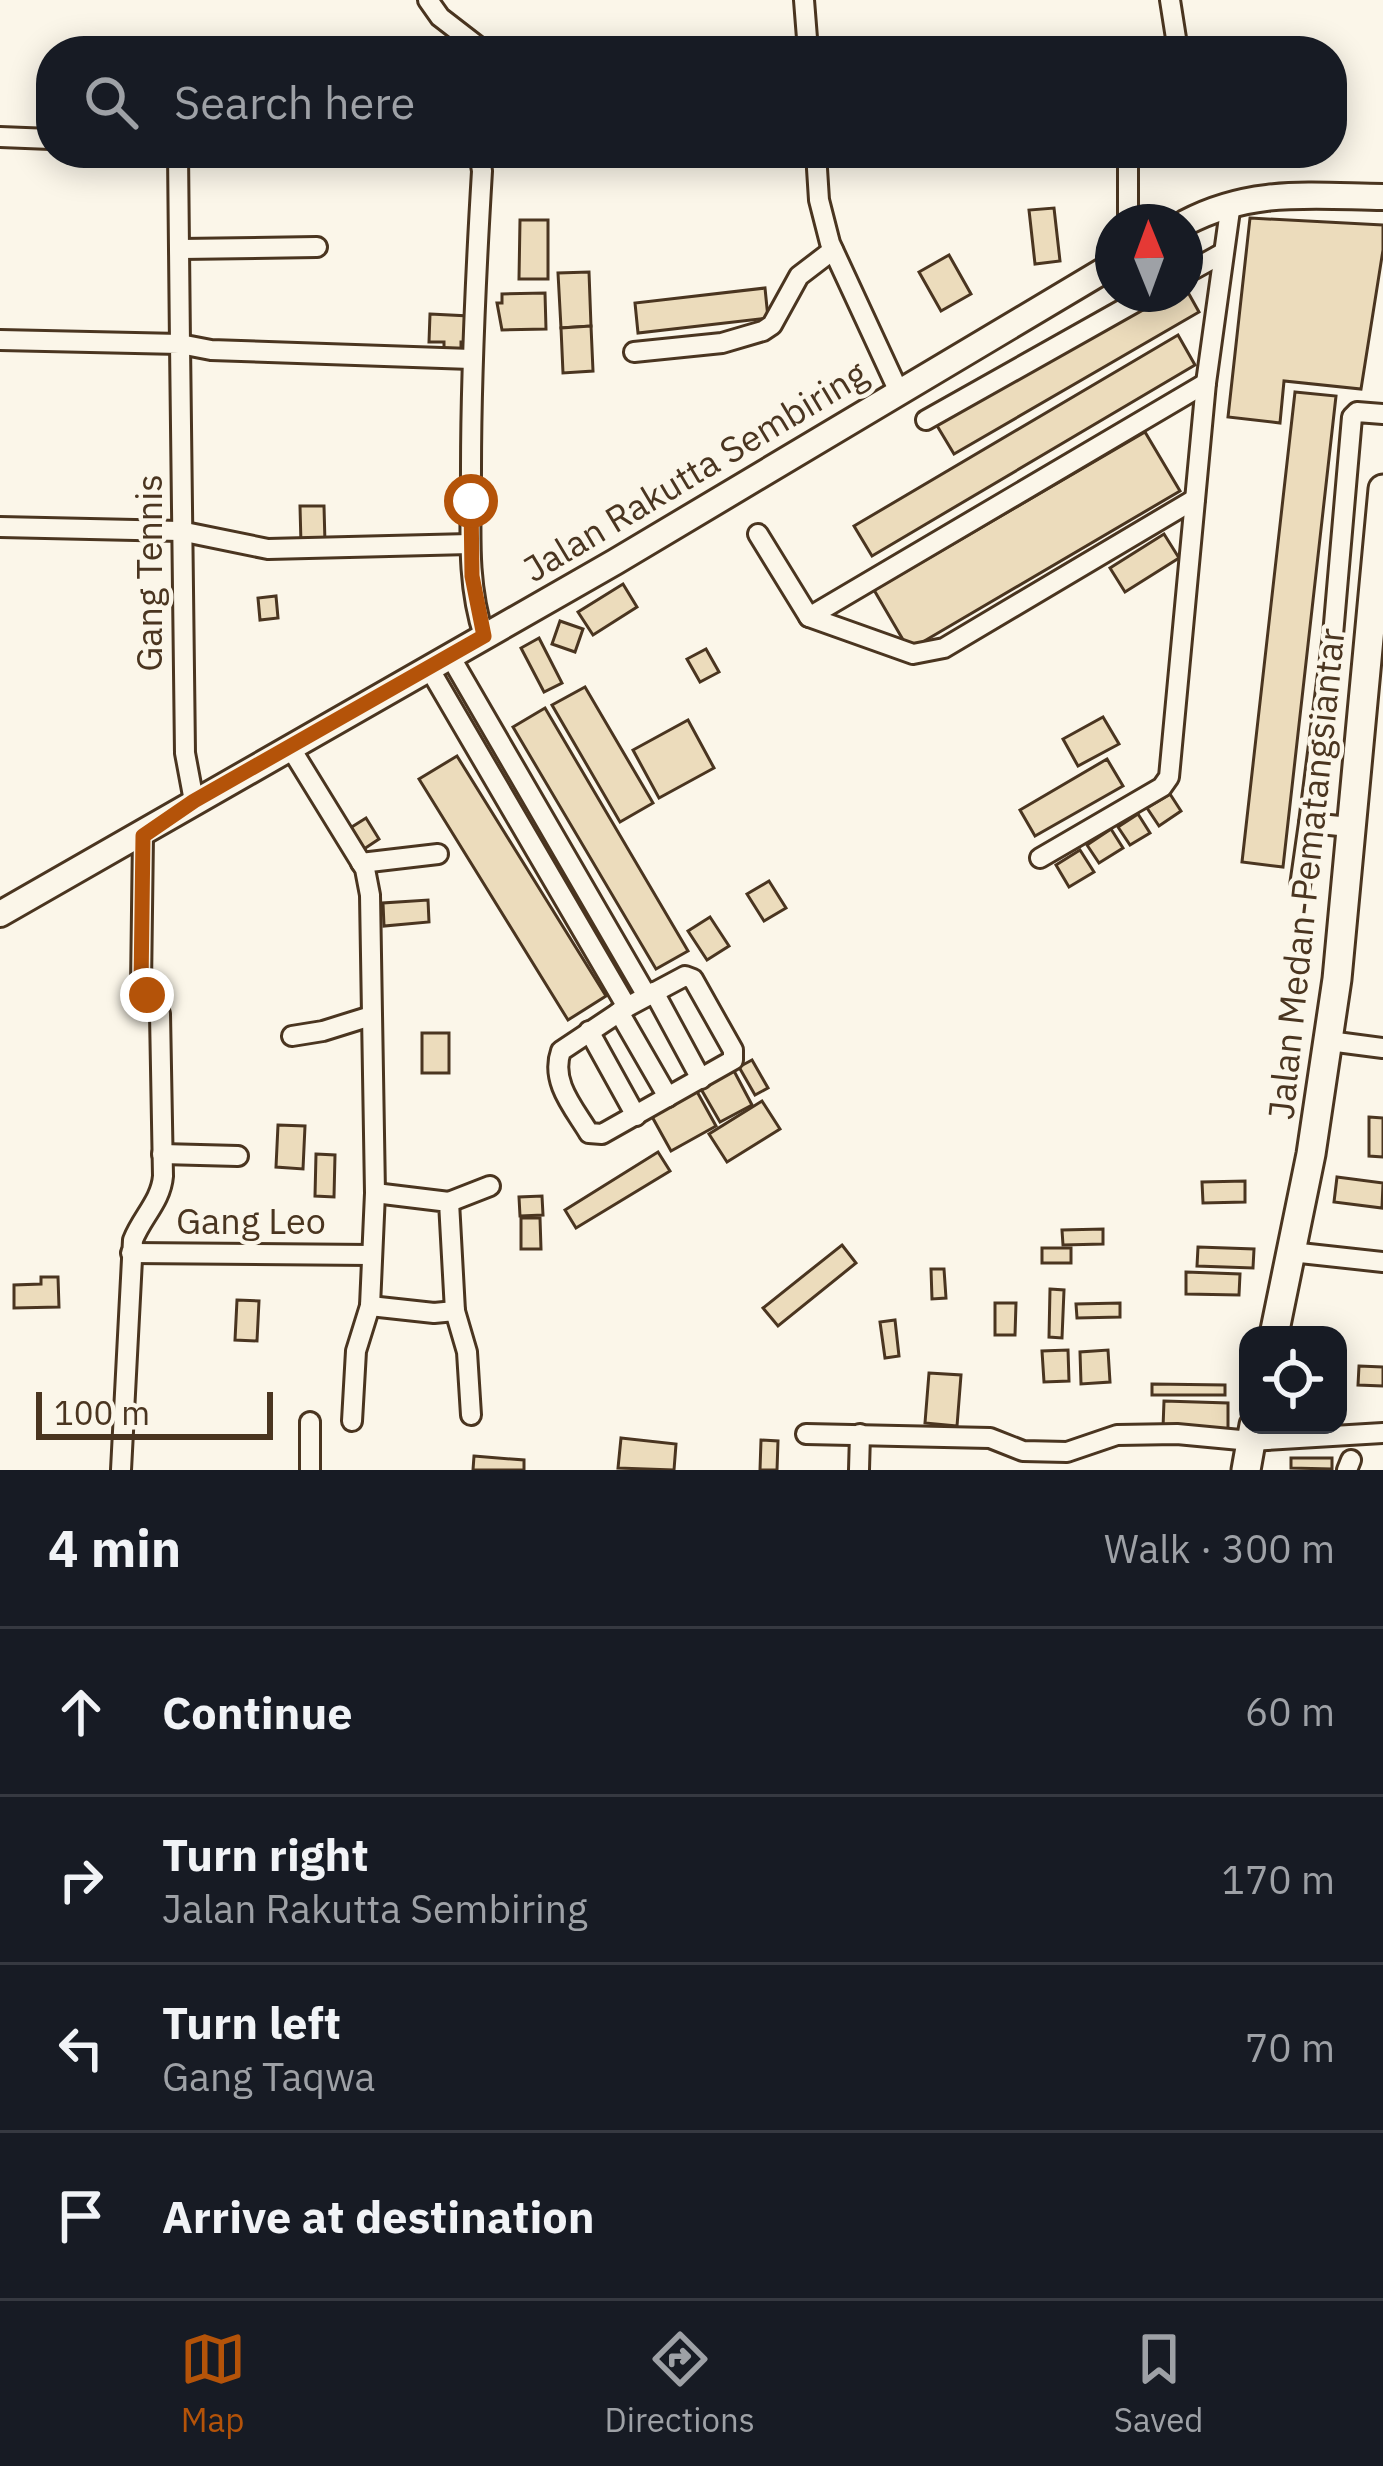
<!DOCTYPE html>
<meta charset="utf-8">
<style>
:root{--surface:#171b24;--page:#20242c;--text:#f1f3f6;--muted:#9ea1a6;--line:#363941;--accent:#b45309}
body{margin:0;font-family:"IBM Plex Sans",sans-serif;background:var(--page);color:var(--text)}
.controls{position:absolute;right:36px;bottom:36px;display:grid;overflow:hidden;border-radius:24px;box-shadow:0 6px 30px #0003}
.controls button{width:108px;height:108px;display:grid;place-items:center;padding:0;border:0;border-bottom:3px solid var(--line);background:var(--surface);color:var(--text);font:60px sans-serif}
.compass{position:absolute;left:1095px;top:204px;width:108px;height:108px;border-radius:50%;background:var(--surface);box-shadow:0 6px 30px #0003;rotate:359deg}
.scale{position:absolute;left:36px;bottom:30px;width:237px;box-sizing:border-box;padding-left:12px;border:6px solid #4a3520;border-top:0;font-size:33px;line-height:42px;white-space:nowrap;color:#4a3520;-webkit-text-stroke:9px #fbf6e9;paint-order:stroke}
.stop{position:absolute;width:36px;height:36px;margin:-27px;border:9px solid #b45309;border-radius:50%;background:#fff}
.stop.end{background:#b45309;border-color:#fff;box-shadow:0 3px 12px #0008}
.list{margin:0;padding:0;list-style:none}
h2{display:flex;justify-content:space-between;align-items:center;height:156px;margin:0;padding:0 48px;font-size:51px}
h2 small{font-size:39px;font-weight:400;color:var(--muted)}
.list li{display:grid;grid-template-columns:78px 1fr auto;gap:36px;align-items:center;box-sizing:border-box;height:168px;padding:0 48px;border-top:3px solid var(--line)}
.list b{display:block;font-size:45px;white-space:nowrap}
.list p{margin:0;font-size:39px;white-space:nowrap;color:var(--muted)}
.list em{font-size:39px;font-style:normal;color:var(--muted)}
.icon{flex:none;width:66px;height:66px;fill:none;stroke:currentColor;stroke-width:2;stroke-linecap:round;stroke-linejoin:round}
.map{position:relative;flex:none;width:1383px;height:1470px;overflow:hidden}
.search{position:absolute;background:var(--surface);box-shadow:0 6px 30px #0003;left:36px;right:36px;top:36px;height:132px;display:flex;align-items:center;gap:30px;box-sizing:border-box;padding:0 42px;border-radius:48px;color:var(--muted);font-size:45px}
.sheet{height:828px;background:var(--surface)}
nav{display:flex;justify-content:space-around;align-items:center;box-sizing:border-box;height:168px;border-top:3px solid var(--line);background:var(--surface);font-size:33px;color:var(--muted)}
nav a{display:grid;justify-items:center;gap:6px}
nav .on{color:var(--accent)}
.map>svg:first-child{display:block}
</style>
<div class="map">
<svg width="1383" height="1470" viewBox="0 0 1383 1470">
<rect width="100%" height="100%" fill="#fbf6e9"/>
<g fill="#ecdcbc" stroke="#4a3520" stroke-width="3">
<polygon points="1054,208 1060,261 1035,264 1029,210"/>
<polygon points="1250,218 1383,225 1383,250 1361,389 1284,381 1280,423 1228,417"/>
<polygon points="520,220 548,220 548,279 519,279"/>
<polygon points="949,255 971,294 941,311 919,272"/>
<polygon points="589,272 591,326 561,328 558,273"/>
<polygon points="1185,287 1199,312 954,454 936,424 1159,294 1185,294"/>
<polygon points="765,288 768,318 638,333 635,303"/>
<polygon points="545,293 546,329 502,330 497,303 502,303 502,294"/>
<polygon points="430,314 469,316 468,342 461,342 461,349 444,348 444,342 429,342"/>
<polygon points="591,326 593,371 563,373 561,328"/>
<polygon points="1178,335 1195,365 872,556 854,526"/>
<polygon points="1295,392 1336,396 1283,867 1242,862"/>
<polygon points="1145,432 1180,491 909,650 874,590"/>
<polygon points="300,506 324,506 325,543 301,544"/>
<polygon points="1164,534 1179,558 1125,592 1110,568"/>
<polygon points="623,584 637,607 593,635 578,612"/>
<polygon points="276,596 278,618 260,620 258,598"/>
<polygon points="560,621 583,629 575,652 552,644"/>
<polygon points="539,638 562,683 544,692 521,648"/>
<polygon points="706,649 719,672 700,682 687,659"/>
<polygon points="585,687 653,803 620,822 552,705"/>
<polygon points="545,708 688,951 656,969 513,727"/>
<polygon points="1103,717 1119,744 1078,766 1063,739"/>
<polygon points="688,720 714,768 659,798 633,750"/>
<polygon points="457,756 606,996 568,1020 419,779"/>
<polygon points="1107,759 1123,786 1035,836 1020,810"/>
<polygon points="1170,794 1181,811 1159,826 1147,808"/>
<polygon points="1138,814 1150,833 1130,845 1118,827"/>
<polygon points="366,818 379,839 361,851 347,830"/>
<polygon points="1111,829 1123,848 1099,863 1087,845"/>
<polygon points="1080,850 1094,872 1069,887 1056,865"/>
<polygon points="769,881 786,908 764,921 747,894"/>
<polygon points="428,900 429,922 384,926 383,903"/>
<polygon points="710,917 729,946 707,960 688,931"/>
<rect x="422" y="1033" width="27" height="40"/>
<polygon points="752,1060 768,1088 755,1095 739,1067"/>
<polygon points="734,1071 752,1105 720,1122 701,1089"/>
<polygon points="695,1088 716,1126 671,1151 650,1113"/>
<polygon points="762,1101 780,1129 727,1162 709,1134"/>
<polygon points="1369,1117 1383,1118 1383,1157 1369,1156"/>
<polygon points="278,1125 305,1126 303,1169 276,1167"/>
<polygon points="658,1152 670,1171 576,1228 565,1210"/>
<polygon points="316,1154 335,1155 334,1197 315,1196"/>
<polygon points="1337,1177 1383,1183 1382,1208 1334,1202"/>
<polygon points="1245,1181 1245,1202 1203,1203 1202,1182"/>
<polygon points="542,1196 543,1215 520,1216 519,1197"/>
<polygon points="521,1218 540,1218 541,1249 521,1249"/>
<polygon points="1103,1229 1103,1244 1063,1245 1062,1230"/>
<polygon points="842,1245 856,1263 778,1326 763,1308"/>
<polygon points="1198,1247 1254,1249 1253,1268 1197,1266"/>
<rect x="1042" y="1248" width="29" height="15"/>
<polygon points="931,1269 944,1269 946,1298 932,1299"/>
<polygon points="1186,1272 1240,1274 1239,1295 1186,1294"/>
<polygon points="41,1277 58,1277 59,1307 14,1308 14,1285 41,1284"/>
<polygon points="1050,1289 1064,1290 1062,1338 1049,1337"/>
<polygon points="237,1300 259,1301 257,1341 235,1340"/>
<polygon points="995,1303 1016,1303 1015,1335 995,1335"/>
<polygon points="1120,1303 1120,1317 1077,1318 1076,1304"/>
<polygon points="895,1320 899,1356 885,1358 880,1322"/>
<polygon points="1068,1350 1069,1381 1044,1382 1042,1351"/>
<polygon points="1108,1350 1110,1382 1081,1384 1080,1352"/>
<polygon points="1359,1366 1383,1367 1383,1386 1358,1385"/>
<polygon points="929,1373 961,1375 957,1426 925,1423"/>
<polygon points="1152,1384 1225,1385 1225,1395 1152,1395"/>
<polygon points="1164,1401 1228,1403 1228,1430 1163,1428"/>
<polygon points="621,1438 676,1444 674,1470 618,1468"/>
<polygon points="761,1440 778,1441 777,1470 760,1470"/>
<polygon points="474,1456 524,1460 524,1470 473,1470"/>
<polygon points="1291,1458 1332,1458 1332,1469 1291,1468"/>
</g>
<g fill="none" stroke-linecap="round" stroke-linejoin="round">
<defs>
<g id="minor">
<polyline points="428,0 440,17 484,51"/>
<polyline points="804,0 808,51"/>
<polyline points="1170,0 1178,51"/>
<polyline points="745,51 808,48"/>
<polyline points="0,137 51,139"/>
<polyline points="178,153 180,344 211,350 471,359"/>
<path d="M479,153l3,18c-6,100 -11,199 -11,298 0,57 -5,113 13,167"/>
<polyline points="816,153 819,200 830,243 899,392"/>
<polyline points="1128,153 1128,222"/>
<polyline points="181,249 317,247"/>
<polyline points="1185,274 1223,253"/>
<polyline points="0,340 180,344 185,753 194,801"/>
<polyline points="634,352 722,343 763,331 772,325 799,276 833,250"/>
<polyline points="926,420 1150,294"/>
<polyline points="1195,499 944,648 913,654 809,617 1206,383"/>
<polyline points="0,527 180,531 268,549 470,544"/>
<polyline points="758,534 809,617"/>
<polyline points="450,656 647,996"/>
<polyline points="429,668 627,1007"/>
<polyline points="290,747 365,869 370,895 375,1193 370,1306 356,1351 352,1421"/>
<polyline points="1350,827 1309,823 1333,635 1352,417 1357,412 1383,414"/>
<polyline points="1040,858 1162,787 1169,777 1206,383 1231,203"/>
<polyline points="361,863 438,854"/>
<polyline points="1300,886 1309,823"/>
<path d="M685,976l8,3 40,71v10l-131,74 -13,-1c-15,-25 -39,-51 -28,-82l66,-44z"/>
<polyline points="654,992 701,1079"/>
<polyline points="619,1012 668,1097"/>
<polyline points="589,1031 636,1116"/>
<polyline points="292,1036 323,1031 371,1016"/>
<polyline points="1329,1041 1383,1048"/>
<polyline points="162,1154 238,1156"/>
<polyline points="375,1193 449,1202 455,1311 467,1352 471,1415"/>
<polyline points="449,1202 490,1186"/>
<polyline points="1291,1252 1383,1262"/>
<polyline points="131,1253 371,1255"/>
<polyline points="370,1306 434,1313 455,1311"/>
<polyline points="806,1434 990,1438 1023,1451 1067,1452 1117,1435 1177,1434 1251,1441 1383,1433"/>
<path d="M121,1470l12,-230c9,-23 28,-39 30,-64l-3,-162 -4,-13 -15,-15 2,-151"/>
<polyline points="310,1470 310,1422"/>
<polyline points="859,1470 860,1434"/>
<polyline points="1347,1470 1351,1460"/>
</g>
<g id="major">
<path d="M1185,223c66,-35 125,-27 198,-26"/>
<polyline points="0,914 615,562 1113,265"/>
</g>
<g id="highway">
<polyline points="1274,1335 1311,1154 1337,979 1383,489"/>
<polyline points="1246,1470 1254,1425"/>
</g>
</defs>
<use href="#minor" stroke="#4a3520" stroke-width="24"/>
<use href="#major" stroke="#4a3520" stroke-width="30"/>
<use href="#highway" stroke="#4a3520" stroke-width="33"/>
<use href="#minor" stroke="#fbf6e9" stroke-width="18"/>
<use href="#major" stroke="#fbf6e9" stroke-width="24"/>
<use href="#highway" stroke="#fbf6e9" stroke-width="27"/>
</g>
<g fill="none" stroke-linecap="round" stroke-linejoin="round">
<polyline stroke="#b45309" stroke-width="15" points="147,995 141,986 143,836 194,801 484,636 472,576 471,501"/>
</g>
<g text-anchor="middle" stroke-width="9" stroke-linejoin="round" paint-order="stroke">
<g font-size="36" fill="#4a3520" stroke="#fbf6e9">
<text transform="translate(695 471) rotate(-31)" y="13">Jalan Rakutta Sembiring</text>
<text transform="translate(149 573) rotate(-90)" y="13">Gang Tennis</text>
<text transform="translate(1306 874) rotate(-84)" y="13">Jalan Medan-Pematangsiantar</text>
<text x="251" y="1234">Gang Leo</text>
</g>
</g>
</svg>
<div class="controls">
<button><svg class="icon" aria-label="locate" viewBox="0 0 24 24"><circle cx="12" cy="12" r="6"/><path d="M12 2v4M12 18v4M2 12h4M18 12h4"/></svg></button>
</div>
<svg class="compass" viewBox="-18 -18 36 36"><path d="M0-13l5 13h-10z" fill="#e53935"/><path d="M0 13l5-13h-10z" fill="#9ea1a6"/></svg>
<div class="scale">100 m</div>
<div class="stop" style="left:471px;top:501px"></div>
<div class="stop end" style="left:147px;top:995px"></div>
<div class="search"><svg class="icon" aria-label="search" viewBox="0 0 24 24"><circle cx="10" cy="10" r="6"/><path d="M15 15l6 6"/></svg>Search here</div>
</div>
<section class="sheet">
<h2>4 min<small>Walk · 300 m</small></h2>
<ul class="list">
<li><svg class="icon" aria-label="ahead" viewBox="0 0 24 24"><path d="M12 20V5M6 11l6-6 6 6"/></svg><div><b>Continue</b></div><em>60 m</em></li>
<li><svg class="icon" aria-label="right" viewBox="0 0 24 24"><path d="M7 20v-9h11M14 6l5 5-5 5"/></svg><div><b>Turn right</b><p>Jalan Rakutta Sembiring</p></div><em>170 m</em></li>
<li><svg class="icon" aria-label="left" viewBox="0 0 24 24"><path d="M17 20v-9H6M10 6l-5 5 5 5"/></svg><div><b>Turn left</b><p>Gang Taqwa</p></div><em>70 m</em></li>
<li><svg class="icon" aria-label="arrive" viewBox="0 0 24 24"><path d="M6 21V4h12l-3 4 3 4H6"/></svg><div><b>Arrive at destination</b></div></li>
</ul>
</section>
<nav>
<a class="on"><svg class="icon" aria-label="map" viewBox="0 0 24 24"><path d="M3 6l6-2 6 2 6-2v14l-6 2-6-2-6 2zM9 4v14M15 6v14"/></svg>Map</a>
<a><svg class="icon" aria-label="directions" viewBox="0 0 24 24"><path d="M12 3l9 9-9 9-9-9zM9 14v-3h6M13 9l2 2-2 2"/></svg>Directions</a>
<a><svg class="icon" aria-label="saved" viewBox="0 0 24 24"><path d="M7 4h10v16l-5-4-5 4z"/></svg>Saved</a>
</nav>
